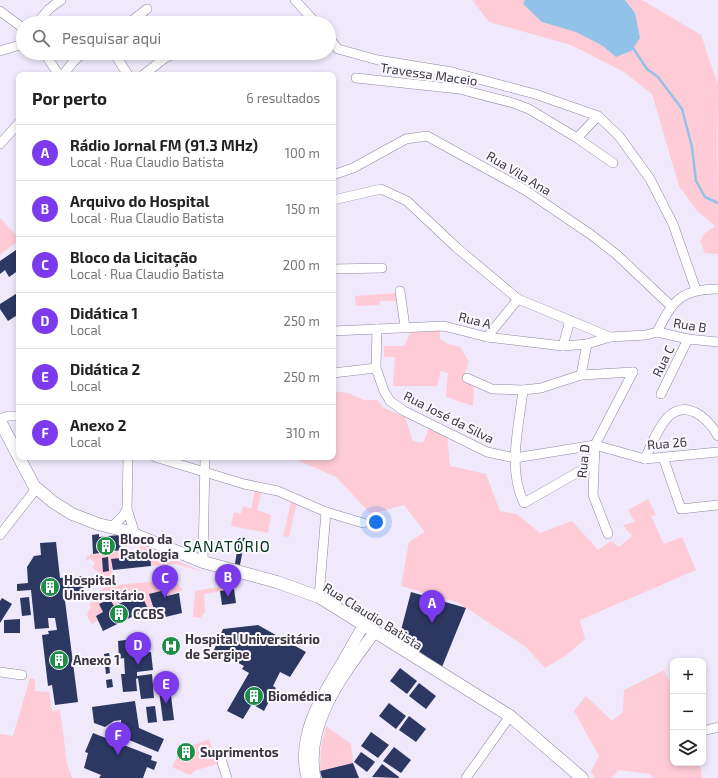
<!DOCTYPE html>
<html lang="pt">
<meta charset="utf-8">
<style>
:root{--surface:#fff;--page:#f6f6f6;--text:#222;--muted:#767676;--line:#e0e0e0;--accent:#7c3aed}
body{margin:0;font-family:"Exo 2",sans-serif;background:var(--page);color:var(--text)}
.controls{position:absolute;right:12px;bottom:12px;display:grid;overflow:hidden;border-radius:8px;box-shadow:0 2px 6px #0003}
.controls button{width:36px;height:36px;display:grid;place-items:center;padding:0;border:0;border-bottom:1px solid var(--line);background:var(--surface);color:var(--text);font:20px sans-serif}
.you{position:absolute;left:376px;top:522px;width:14px;height:14px;margin:-10px;border:3px solid #fff;border-radius:50%;background:#1a73e8;box-shadow:0 0 0 6px #1a73e833}
.badge{display:grid;place-items:center;width:26px;height:26px;border-radius:50%;background:var(--accent);color:#fff;font-size:13px;font-weight:700}
.pin{position:absolute;translate:-50% -33px;filter:drop-shadow(0 1px 2px #0008)}
.pin::after{content:'';position:absolute;top:21px;width:14px;height:12px;background:inherit;clip-path:polygon(0 0,100% 0,50% 100%)}
.list{margin:0;padding:0;list-style:none}
h2{display:flex;justify-content:space-between;align-items:center;height:52px;margin:0;padding:0 16px;font-size:17px}
h2 small{font-size:13px;font-weight:400;color:var(--muted)}
.list li{display:grid;grid-template-columns:26px 1fr auto;gap:12px;align-items:center;box-sizing:border-box;height:56px;padding:0 16px;border-top:1px solid var(--line)}
.list b{display:block;font-size:15px;white-space:nowrap}
.list p{margin:0;font-size:13px;white-space:nowrap;color:var(--muted)}
.list em{font-size:13px;font-style:normal;color:var(--muted)}
.icon{flex:none;width:22px;height:22px;fill:none;stroke:currentColor;stroke-width:2;stroke-linecap:round;stroke-linejoin:round}
.map{position:relative;flex:none;width:718px;height:778px;overflow:hidden}
.search{position:absolute;background:var(--surface);box-shadow:0 2px 6px #0003;left:16px;top:16px;width:320px;height:44px;display:flex;align-items:center;gap:10px;box-sizing:border-box;padding:0 14px;border-radius:22px;color:var(--muted);font-size:15px}
.panel{position:absolute;background:var(--surface);box-shadow:0 2px 6px #0003;left:16px;top:72px;width:320px;height:388px;border-radius:8px}
.map>svg:first-child{display:block}
</style>
<div class="map">
<svg width="718" height="778" viewBox="0 0 718 778">
<rect width="100%" height="100%" fill="#efe9fb"/>
<g fill="#fecbd7">
<polygon points="472,0 642,0 701,35 718,85 717,138 718,254 705,253 700,241 704,234 715,226 697,211 679,186 652,94 624,72 571,45 489,22"/>
<polygon points="0,218 19,238 19,240 0,255"/>
<polygon points="397,293 398,301 380,301 379,305 356,306 355,296"/>
<polygon points="440,329 440,339 448,344 460,347 469,362 463,378 474,386 473,406 446,397 448,373 441,371 437,386 393,386 395,357 384,357 384,346 404,346 412,330"/>
<polygon points="333,391 348,393 364,400 378,400 382,407 405,417 413,441 423,443 429,428 447,436 450,466 486,474 500,511 517,514 540,533 572,521 598,550 611,541 619,547 632,536 623,525 635,522 628,510 648,499 656,515 651,516 664,544 682,537 696,570 580,620 585,639 565,656 545,668 526,647 457,602 401,586 409,542 425,532 404,505 371,514 336,477 290,457 333,457"/>
<polygon points="255,490 262,491 257,510 271,515 268,533 231,526 234,512 241,514 243,506 251,509"/>
<polygon points="292,499 297,502 289,537 283,536"/>
<polygon points="140,545 201,571 176,564 151,566 150,555 140,556"/>
<path d="M115,550h9v8l-12,1 1,18c-8,0 -15,-4 -21,-10l3,-4 -5,-5 -4,3v-4l4,-1v-2l25,-2z"/>
<path d="M171,580l6,3 6,7 -16,6 -2,-6 -16,4 4,17 -5,3 -2,-4 2,-1 -7,-15 -27,12 -4,-7 -11,5 4,8 -7,4 2,4 -6,4c-6,-8 -6,-10 -1,-17l-2,-2 7,-10 10,-9z"/>
<polygon points="246,583 235,585 234,589 204,594 205,612 200,618 193,617 195,591"/>
<polygon points="664,670 673,689 673,763 700,763 702,778 653,778 650,774 619,770 611,778 595,778 591,771 599,756 574,711 586,696 612,721 623,712 624,690"/>
<polygon points="30,678 35,679 35,691 49,692 52,711 60,710 67,764 72,778 0,778 0,734 13,736"/>
<polygon points="326,726 351,744 353,763 320,771 321,748"/>
<polygon points="209,739 218,764 196,770 190,775 172,767 182,747 190,742 192,746"/>
</g>
<polygon fill="#91c3e9" points="525,0 625,0 635,13 640,38 631,51 616,57 603,46 576,32 542,22 523,4"/>
<g fill="none" stroke-linecap="round" stroke-linejoin="round">
<polyline stroke="#91c3e9" stroke-width="2.5" points="633,48 647,69 658,77 682,109 692,147 696,181 705,197 718,203"/>
</g>
<g fill="#2c3762">
<polygon points="16,250 19,255 19,270 9,277 5,270 0,274 0,261"/>
<polygon points="19,292 19,314 8,321 0,309 0,304"/>
<polygon points="99,534 99,537 119,535 121,550 93,554 92,535"/>
<polygon points="239,537 245,538 240,565 235,564"/>
<polygon points="56,542 60,578 82,576 84,591 64,593 78,702 55,705 52,685 48,686 42,635 49,634 48,631 57,630 55,618 48,618 49,628 35,629 31,590 17,591 17,584 28,583 27,567 34,556 41,555 40,543"/>
<polygon points="150,555 151,566 113,570 111,559"/>
<polygon points="108,557 109,571 103,572 102,558"/>
<polygon points="234,589 236,603 222,605 220,591"/>
<polygon points="165,590 167,596 179,593 182,613 157,619 149,594"/>
<polygon points="411,592 466,608 442,667 399,638"/>
<polygon points="141,594 148,609 103,631 96,616 103,612 99,604 110,599 114,606"/>
<polygon points="29,597 31,615 22,616 20,598"/>
<polygon points="2,598 12,604 0,623 0,601"/>
<polygon points="20,619 20,633 4,633 4,620"/>
<polygon points="258,625 306,652 290,677 280,672 273,686 276,688 264,711 252,704 243,719 227,711 249,673 242,669 244,666 214,650 223,629"/>
<polygon points="133,639 134,654 151,652 153,670 137,672 137,676 152,674 154,698 141,699 138,678 136,679 137,691 123,692 121,674 125,674 124,658 119,659 118,641"/>
<polygon points="109,653 111,663 105,663 104,654"/>
<polygon points="109,664 110,673 106,674 105,665"/>
<polygon points="400,668 417,681 407,694 390,681"/>
<polygon points="174,674 176,687 170,687 174,720 163,721 157,676"/>
<polygon points="112,679 113,687 107,688 106,680"/>
<polygon points="419,683 436,696 426,709 409,696"/>
<polygon points="135,701 139,728 164,739 158,752 122,737 121,720 114,721 105,727 94,723 92,707"/>
<polygon points="389,703 406,716 396,729 379,716"/>
<polygon points="155,706 157,722 148,723 146,707"/>
<polygon points="409,716 426,729 416,742 399,730"/>
<polygon points="371,732 389,745 378,758 361,746"/>
<polygon points="93,733 152,756 151,760 157,762 154,770 147,767 143,778 99,778 101,775 84,768 88,753 85,752"/>
<polygon points="189,747 191,753 182,756 180,751"/>
<polygon points="394,747 411,760 401,773 383,761"/>
<polygon points="361,752 375,762 367,772 354,762"/>
<polygon points="353,763 359,778 322,778 320,771"/>
<polygon points="382,764 399,777 399,778 372,777"/>
</g>
<g fill="none" stroke-linecap="round" stroke-linejoin="round">
<defs>
<g id="minor">
<polyline points="295,0 316,23"/>
<polyline points="0,11 23,28"/>
<polyline points="37,23 49,9 61,0"/>
<polyline points="129,23 147,9"/>
<polyline points="329,38 338,49 378,60 452,72 535,94 598,116 619,136 650,179 673,224 696,290"/>
<polyline points="0,51 23,44"/>
<polyline points="44,53 59,75"/>
<polyline points="114,53 128,75"/>
<polyline points="63,75 73,62 83,53"/>
<polyline points="143,75 165,58 176,53"/>
<polyline points="356,78 459,89 513,103 529,109 577,138 598,116"/>
<polyline points="577,138 613,163"/>
<polyline points="0,144 19,123"/>
<polyline points="333,175 353,168 406,139 427,136 525,190 590,234 616,254 671,306"/>
<path d="M333,200l48,-11 26,12 50,47 61,51 92,38 36,-2 11,-3c16,-31 23,-43 61,-43"/>
<polyline points="333,269 382,268"/>
<polyline points="400,291 405,327"/>
<polyline points="377,329 376,368 384,391 390,401 404,411 487,452 515,458 595,445 645,459 718,452"/>
<polyline points="333,331 444,326 487,337 563,346 587,344 610,337"/>
<polyline points="657,332 688,339 718,342"/>
<polyline points="487,337 518,299"/>
<polyline points="563,346 570,320"/>
<polyline points="333,373 376,368"/>
<polyline points="581,375 587,344"/>
<polyline points="467,378 492,389 523,390 541,388 581,375 633,372"/>
<path d="M523,390c-4,37 -16,79 1,113l70,-40"/>
<polyline points="661,394 688,339"/>
<polyline points="0,419 8,416 19,416"/>
<polyline points="128,457 127,509 135,534"/>
<polyline points="155,457 244,484 278,491 326,512 363,523"/>
<polyline points="663,457 681,509 718,505"/>
<path d="M645,459c6,-14 12,-29 22,-41 19,-20 41,0 51,18"/>
<polyline points="112,527 123,516 127,509"/>
<polyline points="608,534 593,495 595,445 633,372"/>
<polyline points="0,535 36,489"/>
<polyline points="203,562 205,457"/>
<polyline points="319,597 326,512"/>
<polyline points="0,672 22,675"/>
<polyline points="707,730 718,727"/>
<polyline points="222,762 227,778"/>
<polyline points="466,778 510,716"/>
</g>
<g id="tertiary">
<path d="M307,778c-11,-42 14,-81 35,-115 7,-12 14,-25 21,-37"/>
<path d="M315,778c-11,-55 29,-104 59,-145"/>
</g>
<polyline id="secondary" points="0,421 34,486 53,502 72,514 98,524 126,531 203,562 277,582 319,597 510,716 582,778"/>
</defs>
<use href="#minor" stroke="#9187a2" stroke-width="10"/>
<use href="#tertiary" stroke="#9187a2" stroke-width="12"/>
<use href="#secondary" stroke="#9187a2" stroke-width="13"/>
<use href="#minor" stroke="#fff" stroke-width="9"/>
<use href="#tertiary" stroke="#fff" stroke-width="11"/>
<use href="#secondary" stroke="#fff" stroke-width="12"/>
</g>
<defs>
<symbol id="building-disc" viewBox="-11 -11 22 22"><circle r="9.5" fill="#1e8d46" stroke="#fbf9ff"/><path d="M-4-6H4V6H1V3H-1V6H-4ZM-2.5-4.3h1.7v1.8h-1.7ZM.8-4.3h1.7v1.8H.8ZM-2.5-1h1.7V.8h-1.7ZM.8-1h1.7V.8H.8Z" fill="#fff"/></symbol>
<symbol id="hospital-disc" viewBox="-11 -11 22 22"><circle r="9.5" fill="#1e8d46" stroke="#fbf9ff"/><path d="M-5-5h3v3.5h4V-5h3V5h-3V1.5h-4V5h-3Z" fill="#fff"/></symbol>
</defs>
<g fill-rule="evenodd">
<use href="#building-disc" x="95" y="535" width="22" height="22"/>
<use href="#building-disc" x="39" y="576" width="22" height="22"/>
<use href="#building-disc" x="108" y="603" width="22" height="22"/>
<use href="#hospital-disc" x="160" y="635" width="22" height="22"/>
<use href="#building-disc" x="48" y="649" width="22" height="22"/>
<use href="#building-disc" x="243" y="685" width="22" height="22"/>
<use href="#building-disc" x="175" y="741" width="22" height="22"/>
</g>
<g text-anchor="middle" stroke-width="4" stroke-linejoin="round" paint-order="stroke">
<g font-size="13" fill="#3b3742" stroke="#fbf9ff">
<text transform="translate(429 74) rotate(8)" y="5">Travessa Maceio</text>
<text transform="translate(519 173) rotate(31)" y="5">Rua Vila Ana</text>
<text transform="translate(475 320) rotate(14)" y="5">Rua A</text>
<text transform="translate(690 325) rotate(9)" y="5">Rua B</text>
<text transform="translate(663 361) rotate(-64)" y="5">Rua C</text>
<text transform="translate(449 417) rotate(27)" y="5">Rua José da Silva</text>
<text transform="translate(667 443) rotate(-5)" y="5">Rua 26</text>
<text transform="translate(583 461) rotate(-84)" y="5">Rua D</text>
<text transform="translate(373 616) rotate(32)" y="5">Rua Claudio Batista</text>
</g>
<g font-size="13" font-weight="bold" fill="#3b3742" stroke="#fbf9ff" text-anchor="start">
<text x="120" y="544">Bloco da<tspan x="120" dy="15">Patologia</tspan></text>
<text x="64" y="585">Hospital<tspan x="64" dy="15">Universitário</tspan></text>
<text x="133" y="619">CCBS</text>
<text x="185" y="644">Hospital Universitário<tspan x="185" dy="15">de Sergipe</tspan></text>
<text x="73" y="665">Anexo 1</text>
<text x="268" y="701">Biomédica</text>
<text x="200" y="757">Suprimentos</text>
</g>
<g font-size="15" letter-spacing="1" fill="#003614" stroke="#fbf9ff">
<text x="227" y="552">SANATÓRIO</text>
</g>
</g>
</svg>
<div class="controls">
<button>+</button>
<button>−</button>
<button><svg class="icon" aria-label="layers" viewBox="0 0 24 24"><path d="M12 4l9 5-9 5-9-5zM3 14l9 5 9-5"/></svg></button>
</div>
<div class="you"></div>
<div class="pin badge" style="left:432px;top:623px">A</div>
<div class="pin badge" style="left:228px;top:597px">B</div>
<div class="pin badge" style="left:165px;top:598px">C</div>
<div class="pin badge" style="left:138px;top:665px">D</div>
<div class="pin badge" style="left:166px;top:704px">E</div>
<div class="pin badge" style="left:118px;top:755px">F</div>
<div class="search"><svg class="icon" aria-label="search" viewBox="0 0 24 24"><circle cx="10" cy="10" r="6"/><path d="M15 15l6 6"/></svg>Pesquisar aqui</div>
<section class="panel">
<h2>Por perto<small>6 resultados</small></h2>
<ul class="list">
<li><span class="badge">A</span><div><b>Rádio Jornal FM (91.3 MHz)</b><p>Local · Rua Claudio Batista</p></div><em>100 m</em></li>
<li><span class="badge">B</span><div><b>Arquivo do Hospital</b><p>Local · Rua Claudio Batista</p></div><em>150 m</em></li>
<li><span class="badge">C</span><div><b>Bloco da Licitação</b><p>Local · Rua Claudio Batista</p></div><em>200 m</em></li>
<li><span class="badge">D</span><div><b>Didática 1</b><p>Local</p></div><em>250 m</em></li>
<li><span class="badge">E</span><div><b>Didática 2</b><p>Local</p></div><em>250 m</em></li>
<li><span class="badge">F</span><div><b>Anexo 2</b><p>Local</p></div><em>310 m</em></li>
</ul>
</section>
</div>
